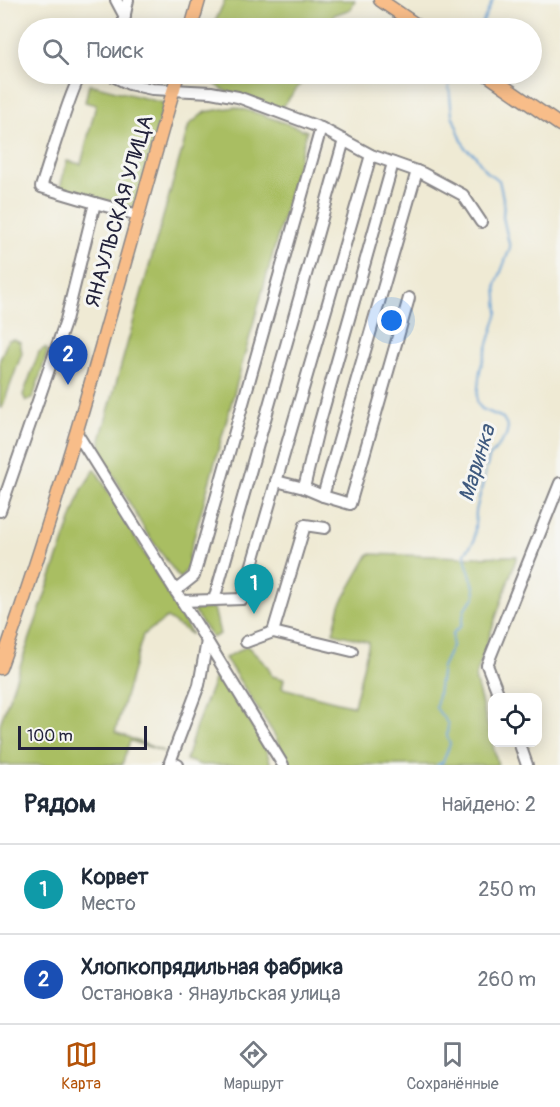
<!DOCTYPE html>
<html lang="ru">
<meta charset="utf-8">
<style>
:root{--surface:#fff;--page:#f6f6f7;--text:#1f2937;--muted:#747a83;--line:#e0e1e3;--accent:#b45309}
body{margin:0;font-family:Pangolin,sans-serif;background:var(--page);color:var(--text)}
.controls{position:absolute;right:18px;bottom:18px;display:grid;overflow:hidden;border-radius:12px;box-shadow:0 3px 15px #0003}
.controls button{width:54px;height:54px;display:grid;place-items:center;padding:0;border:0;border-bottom:2px solid var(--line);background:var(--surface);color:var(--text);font:30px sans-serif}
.scale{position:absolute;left:18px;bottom:15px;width:129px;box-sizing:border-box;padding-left:6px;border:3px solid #22223b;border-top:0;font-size:16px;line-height:21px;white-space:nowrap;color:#22223b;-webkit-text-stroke:4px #f6f6f2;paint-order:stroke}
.you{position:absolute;left:392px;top:321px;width:21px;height:21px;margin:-15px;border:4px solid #fff;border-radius:50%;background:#1a73e8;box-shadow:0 0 0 9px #1a73e833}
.badge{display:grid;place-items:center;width:39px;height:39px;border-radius:50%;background:var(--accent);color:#fff;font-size:20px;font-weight:700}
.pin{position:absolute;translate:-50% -50px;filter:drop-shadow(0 2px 3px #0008)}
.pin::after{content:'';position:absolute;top:32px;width:21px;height:18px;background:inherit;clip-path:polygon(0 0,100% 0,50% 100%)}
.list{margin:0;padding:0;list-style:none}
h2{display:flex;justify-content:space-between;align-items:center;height:78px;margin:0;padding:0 24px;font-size:26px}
h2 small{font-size:20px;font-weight:400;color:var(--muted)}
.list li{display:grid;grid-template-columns:39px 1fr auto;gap:18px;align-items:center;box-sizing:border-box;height:90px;padding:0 24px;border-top:2px solid var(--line)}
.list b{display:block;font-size:22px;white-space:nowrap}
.list p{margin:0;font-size:20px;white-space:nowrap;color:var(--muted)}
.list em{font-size:20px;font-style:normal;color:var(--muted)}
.icon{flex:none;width:33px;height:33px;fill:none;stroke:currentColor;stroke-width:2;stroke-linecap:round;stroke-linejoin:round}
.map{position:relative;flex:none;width:560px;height:765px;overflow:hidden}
.search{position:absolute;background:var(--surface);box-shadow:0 3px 15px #0003;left:18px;right:18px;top:18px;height:66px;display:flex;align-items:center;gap:15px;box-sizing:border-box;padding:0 21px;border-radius:33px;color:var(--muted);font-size:22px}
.sheet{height:258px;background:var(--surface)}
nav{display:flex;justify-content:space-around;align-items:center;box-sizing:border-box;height:84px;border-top:2px solid var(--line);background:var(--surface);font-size:16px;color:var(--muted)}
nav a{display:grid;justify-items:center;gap:3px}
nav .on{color:var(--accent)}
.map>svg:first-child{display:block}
</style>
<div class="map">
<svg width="560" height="765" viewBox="0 0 560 765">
<rect width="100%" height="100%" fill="#f6f6f2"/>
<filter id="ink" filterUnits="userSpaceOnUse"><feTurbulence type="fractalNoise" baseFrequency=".0167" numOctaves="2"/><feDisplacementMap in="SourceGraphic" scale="12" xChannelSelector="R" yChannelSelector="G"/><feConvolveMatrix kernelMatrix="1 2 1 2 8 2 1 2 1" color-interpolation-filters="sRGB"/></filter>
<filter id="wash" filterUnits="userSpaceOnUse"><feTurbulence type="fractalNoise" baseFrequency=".008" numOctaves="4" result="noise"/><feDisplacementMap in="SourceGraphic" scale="24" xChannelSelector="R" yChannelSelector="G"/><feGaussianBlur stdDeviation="1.35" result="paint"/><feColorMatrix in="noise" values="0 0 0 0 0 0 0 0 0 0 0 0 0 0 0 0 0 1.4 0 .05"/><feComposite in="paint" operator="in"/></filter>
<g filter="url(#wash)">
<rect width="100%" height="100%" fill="#efead4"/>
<g fill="#a9be62" stroke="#66704e" stroke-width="1.5">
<polygon points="225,0 355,0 351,9 334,15 324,28 212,28"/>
<path d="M207,74h98l-3,8 -22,28c-23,-8 -60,-13 -73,-36z"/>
<polygon points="89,84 164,103 136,208 60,188 67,161 81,164 96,105 85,102"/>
<polygon points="235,107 260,114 307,131 188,559 192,561 180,579 146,532 101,453 100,440 189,125 205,112"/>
<polygon points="14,339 20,342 22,353 2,408 0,408 0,360 8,340"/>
<polygon points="45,348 48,351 33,398 26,401 23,395 39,352"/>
<polygon points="95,469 192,635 167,618 143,635 115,732 165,752 130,741 122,765 0,765 0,724 82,489"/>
<polygon points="369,554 465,557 517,556 475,678 498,765 289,765 274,734 225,658 247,646 268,667 272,676 284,679 282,688 354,706 369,642 333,633 340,605"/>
<polygon points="214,608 220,634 212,638 193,610"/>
<polygon points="218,670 266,749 271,765 201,765 186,760 196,726"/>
</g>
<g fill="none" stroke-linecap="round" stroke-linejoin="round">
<g stroke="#629ed3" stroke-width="2">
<polyline points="480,28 493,0"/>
<path d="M437,765l6,-3 7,-18 -3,-8 1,-12 -12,-16 6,-41 10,-21 1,-13 8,-7 4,-18 10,-11c1,-16 -10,-28 -10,-44l9,-12 2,-30 13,-53 17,-22 2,-9 -5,-9 -21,-9 -5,-6v-6l3,-27 18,-58 -2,-27 14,-37 -7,-31 1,-14 -5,-23 -13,-8 -11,-17 -10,-7 -13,-33 -4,-38"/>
</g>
</g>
</g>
<g filter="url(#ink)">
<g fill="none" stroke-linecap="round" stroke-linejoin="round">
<defs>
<g id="minor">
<polyline points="116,0 125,17"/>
<polyline points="122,28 128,0"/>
<path d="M82,74c-9,7 -35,96 -41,113l54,16"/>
<polyline points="111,74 111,75 129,84 152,89 211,92 238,97 321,128 371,155 422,173 463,195 481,222"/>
<polyline points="76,432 207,641"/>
<polyline points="276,481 304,488 319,425 393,163"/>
<polyline points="304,488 323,496 417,171"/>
<polyline points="323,496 350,504 409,298"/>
<polyline points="0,511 66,320 95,203 138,215"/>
<polyline points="175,591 194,576 321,128"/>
<polyline points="214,600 242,599 371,155"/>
<polyline points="182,601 214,600 344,140"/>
<polyline points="273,632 305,525 325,528"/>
<polyline points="246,642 273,632 352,651"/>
<polyline points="500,698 487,665 560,483"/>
<polyline points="519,742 527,765"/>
<polyline points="178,765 170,762 199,685 207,641 283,765"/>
</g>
<g id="major">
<polyline points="380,0 421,28"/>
<polyline points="191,28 199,0"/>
<polyline points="486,74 560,125"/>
<path d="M0,668c70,-195 121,-396 178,-594"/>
</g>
</defs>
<use href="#minor" stroke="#888688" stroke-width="14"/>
<use href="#major" stroke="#888688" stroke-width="15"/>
<use href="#minor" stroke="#fff" stroke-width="10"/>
<use href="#major" stroke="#f8bd89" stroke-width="12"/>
</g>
</g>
<g text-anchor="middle" stroke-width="6" stroke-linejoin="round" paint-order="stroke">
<g font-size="21" fill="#22223b" stroke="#f6f6f2">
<text transform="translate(119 211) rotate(-74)" y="7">ЯНАУЛЬСКАЯ УЛИЦА</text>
</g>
<g font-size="22" font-style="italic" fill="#3f5a7f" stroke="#f6f6f2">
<text transform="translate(476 463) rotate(-73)" y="8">Маринка</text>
</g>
</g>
</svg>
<div class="controls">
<button><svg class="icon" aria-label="locate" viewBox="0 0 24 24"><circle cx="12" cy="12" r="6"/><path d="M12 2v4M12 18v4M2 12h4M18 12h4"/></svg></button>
</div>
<div class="scale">100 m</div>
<div class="you"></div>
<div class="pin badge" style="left:254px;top:614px;background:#0f9aa8">1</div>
<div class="pin badge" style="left:68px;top:385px;background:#1a4fb4">2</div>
<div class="search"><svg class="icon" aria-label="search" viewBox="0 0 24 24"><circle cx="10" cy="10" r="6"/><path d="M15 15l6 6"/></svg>Поиск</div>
</div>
<section class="sheet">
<h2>Рядом<small>Найдено: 2</small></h2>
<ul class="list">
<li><span class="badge" style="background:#0f9aa8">1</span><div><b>Корвет</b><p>Место</p></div><em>250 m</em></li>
<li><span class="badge" style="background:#1a4fb4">2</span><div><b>Хлопкопрядильная фабрика</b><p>Остановка · Янаульская улица</p></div><em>260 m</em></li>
</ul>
</section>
<nav>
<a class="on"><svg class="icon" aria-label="map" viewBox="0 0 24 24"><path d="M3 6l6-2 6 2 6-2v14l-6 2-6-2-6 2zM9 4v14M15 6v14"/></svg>Карта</a>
<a><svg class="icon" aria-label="directions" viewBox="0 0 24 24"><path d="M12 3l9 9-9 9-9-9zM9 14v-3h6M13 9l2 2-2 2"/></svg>Маршрут</a>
<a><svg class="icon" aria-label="saved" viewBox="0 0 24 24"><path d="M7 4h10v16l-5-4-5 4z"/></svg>Сохранённые</a>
</nav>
